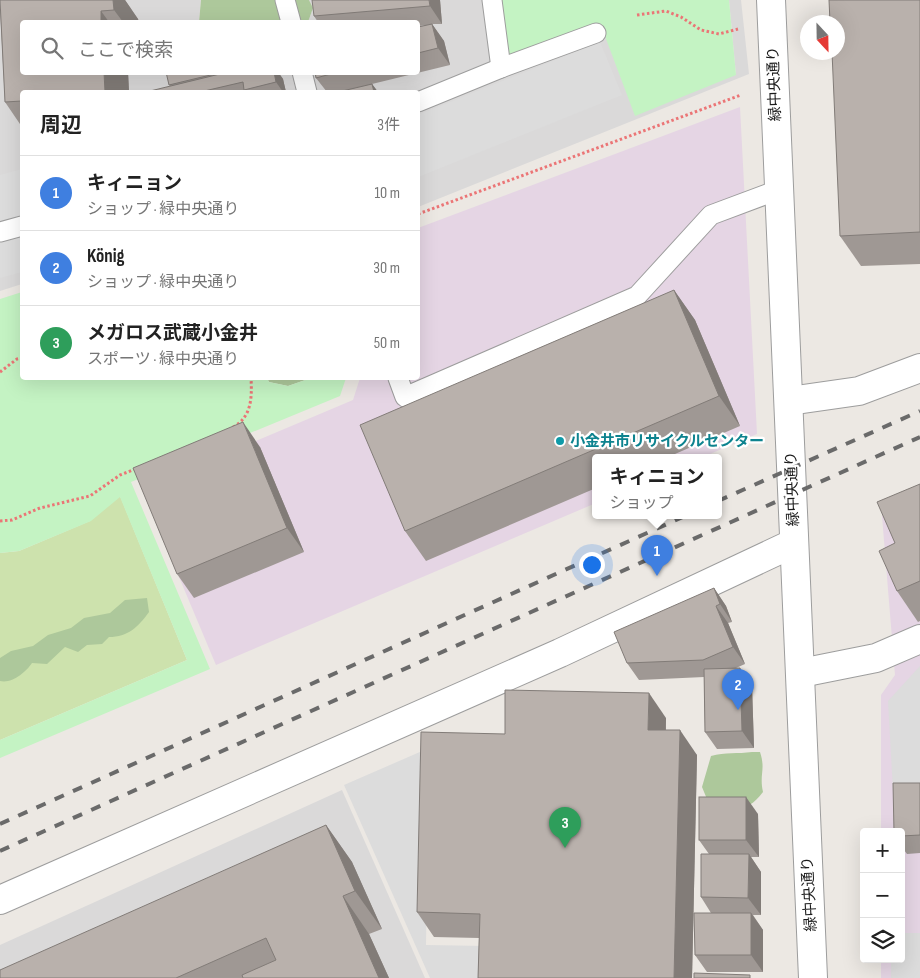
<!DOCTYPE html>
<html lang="ja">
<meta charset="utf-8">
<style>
:root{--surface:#fff;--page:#f6f6f6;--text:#222;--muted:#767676;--line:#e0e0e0;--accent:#b45309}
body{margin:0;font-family:"Sofia Sans Condensed","Noto Sans JP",sans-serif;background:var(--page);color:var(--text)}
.controls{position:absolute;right:15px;bottom:15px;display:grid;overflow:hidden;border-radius:5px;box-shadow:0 5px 20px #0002}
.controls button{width:45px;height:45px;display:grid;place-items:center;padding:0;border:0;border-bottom:1px solid var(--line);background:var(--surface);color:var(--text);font:25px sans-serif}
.compass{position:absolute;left:800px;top:15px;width:45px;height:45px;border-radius:50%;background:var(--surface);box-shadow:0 5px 20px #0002;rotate:158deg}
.you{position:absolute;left:591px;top:564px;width:18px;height:18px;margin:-12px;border:4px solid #fff;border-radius:50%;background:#1a73e8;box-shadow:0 0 0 8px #1a73e833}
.badge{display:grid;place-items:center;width:32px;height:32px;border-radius:50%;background:var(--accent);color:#fff;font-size:16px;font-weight:700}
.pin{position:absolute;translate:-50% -41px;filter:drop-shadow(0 1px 2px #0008)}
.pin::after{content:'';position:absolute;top:26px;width:18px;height:15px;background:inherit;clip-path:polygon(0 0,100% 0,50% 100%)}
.popup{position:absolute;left:592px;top:454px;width:130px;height:65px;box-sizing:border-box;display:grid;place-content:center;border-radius:5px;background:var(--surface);filter:drop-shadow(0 1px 4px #0005);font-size:16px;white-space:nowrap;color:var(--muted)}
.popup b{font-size:19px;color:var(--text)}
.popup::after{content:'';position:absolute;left:50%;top:100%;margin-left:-10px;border:10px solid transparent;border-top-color:var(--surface)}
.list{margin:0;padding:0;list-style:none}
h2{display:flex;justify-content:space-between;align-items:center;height:65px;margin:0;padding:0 20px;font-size:21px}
h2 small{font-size:16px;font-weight:400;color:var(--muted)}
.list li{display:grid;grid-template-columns:32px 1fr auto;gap:15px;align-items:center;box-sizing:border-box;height:75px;padding:0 20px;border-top:1px solid var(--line)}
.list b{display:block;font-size:19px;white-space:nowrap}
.list p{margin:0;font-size:16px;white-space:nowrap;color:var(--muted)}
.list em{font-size:16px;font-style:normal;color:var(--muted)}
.icon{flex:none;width:28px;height:28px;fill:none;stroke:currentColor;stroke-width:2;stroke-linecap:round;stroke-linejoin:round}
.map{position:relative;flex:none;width:920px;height:978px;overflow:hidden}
.search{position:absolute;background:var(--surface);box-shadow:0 5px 20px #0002;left:20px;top:20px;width:400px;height:55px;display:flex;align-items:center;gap:12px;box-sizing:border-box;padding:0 18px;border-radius:5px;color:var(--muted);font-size:19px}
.panel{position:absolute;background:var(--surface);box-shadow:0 5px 20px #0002;left:20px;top:90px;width:400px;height:290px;border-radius:5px}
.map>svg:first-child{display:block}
</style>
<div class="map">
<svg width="920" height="978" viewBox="0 0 920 978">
<rect width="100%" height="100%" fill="#ece8e3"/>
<g fill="#dad9d9">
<polygon points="0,0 201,0 199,22 22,22 22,72 418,72 418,22 308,22 313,8 309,0 502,0 509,56 600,23 736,75 729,0 741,0 749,74 418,207 418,92 22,92 22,284 0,291"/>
<polygon points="342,790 425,978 0,978 0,945"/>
</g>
<g fill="#e5d5e4">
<polygon points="740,107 757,434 703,457 596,457 596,503 216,665 142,489 353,400 360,378 418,378 418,228"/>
<polygon points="920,499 920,978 881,978 881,959 901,959 901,832 881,832 881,695 895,675 882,516"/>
</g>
<polygon fill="#cde2ad" points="120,496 187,660 0,740 0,553 19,551 90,521"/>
<g fill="#adc89b">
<polygon points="201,0 309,0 313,8 308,22 199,22"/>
<polygon points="267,378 311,378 288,386 269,382"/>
<path d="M147,598l2,14c-11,15 -21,25 -40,25l-7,7 -15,1 -9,7 -13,-5 -18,17 -15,-1c-6,9 -20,21 -32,18v-23l11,-7 22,-5 15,-11 23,-7 13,-10 26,-5 15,-13z"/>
<path d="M752,752h8c6,18 -1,22 3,40 -17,23 -30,16 -54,12l-7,-17 9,-31c14,-4 27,-2 41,-4z"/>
</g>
<g fill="#c4f3c3">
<polygon points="502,0 729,0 736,75 635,116 600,23 508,56"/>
<polygon points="22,292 22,378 267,378 269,382 288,386 311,378 346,378 340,396 131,482 210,669 0,758 0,740 187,660 120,497 91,521 19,551 0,553 0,299"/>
</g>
<g fill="#dcdcdc">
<polygon points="600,42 622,95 418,177 418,115"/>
<polygon points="22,169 22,272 0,278 0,175"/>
<polygon points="920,666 920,790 893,791 888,701"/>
<polygon points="429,748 426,945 487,946 487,978 430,978 344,785"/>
<polygon points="901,933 920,933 920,978 891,978 891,959 901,959"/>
</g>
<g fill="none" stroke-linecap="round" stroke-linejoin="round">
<defs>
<g id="service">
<polyline points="285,0 291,22"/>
<polyline points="492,0 501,68"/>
<polyline points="302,72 307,92"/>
<polyline points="418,102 501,68 596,33"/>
<polyline points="0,232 22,226"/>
<polyline points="398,378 405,397 637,296 711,215 778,190"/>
</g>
<g id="minor">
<polyline points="789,401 859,391 920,368"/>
<polyline points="801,673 876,658 920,639"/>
<polyline points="0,900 560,653 794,543"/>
</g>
<polyline id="tertiary" points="771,0 813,978"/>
</defs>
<use href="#service" stroke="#9d9d9d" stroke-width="21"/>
<use href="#minor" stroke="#9d9d9d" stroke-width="30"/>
<use href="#tertiary" stroke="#9d9d9d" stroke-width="30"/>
<g stroke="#eb7576" stroke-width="3" stroke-dasharray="2.5 2.5" stroke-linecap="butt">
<polyline points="637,15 666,11 681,17 701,30 719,34 738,29"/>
<polyline points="418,214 741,95"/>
<polyline points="0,372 17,359 22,358"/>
<path d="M233,427c19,-10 19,-30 18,-49"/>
<polyline points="0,521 12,520 40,508 90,496 120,475 138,468"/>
</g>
<use href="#service" stroke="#fff" stroke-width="19"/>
<use href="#minor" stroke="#fff" stroke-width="28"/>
<use href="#tertiary" stroke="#fff" stroke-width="28"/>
<g stroke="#6a6a6a" stroke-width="4" stroke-dasharray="10 10" stroke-linecap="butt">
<polyline points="718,501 920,411"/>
<polyline points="0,824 687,515"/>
<polyline points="0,851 920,437"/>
</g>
</g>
<g fill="#9f9894">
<polygon points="125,0 138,19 139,22 22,22 22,72 128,72 129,92 22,92 22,127 5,102 0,9"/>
<polygon points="440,0 442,24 432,24 444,41 450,65 372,84 378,92 327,92 316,78 315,72 418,72 418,27 428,25 418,26 418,22 318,22 314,16"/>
<polygon points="920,0 920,264 861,266 840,236"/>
<polygon points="166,72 278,72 283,79 286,92 146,92 170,87"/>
<polygon points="674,290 695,320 740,426 668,457 596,457 596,488 426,561 405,531"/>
<polygon points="260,447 304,552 194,598 177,574"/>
<polygon points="920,484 920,621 918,622 897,591 895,543"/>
<polygon points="714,588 726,606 732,622 728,623 745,664 736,668 752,686 754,748 717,749 705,732 704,677 639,680 627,663"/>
<polygon points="666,718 666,730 697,755 692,978 478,978 479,938 434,937 417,912 505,734"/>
<polygon points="920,783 920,853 907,854 901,846 901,832"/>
<polygon points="758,814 759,857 751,857 761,872 761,915 753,915 763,930 763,972 707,972 695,955 711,913 701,897 709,854 699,840"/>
<polygon points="326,825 352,862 382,929 369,934 389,978 0,978"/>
</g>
<g fill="#827c78">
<polygon points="112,0 125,0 138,19 139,22 123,22 114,10"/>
<polygon points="429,0 440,0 442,24 430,6"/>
<polygon points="101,11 109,22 101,22"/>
<polygon points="432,24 444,41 450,65 438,48"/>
<polygon points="104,72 128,72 129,92 105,92"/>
<polygon points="274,72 278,72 283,79 286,92 283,92 276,82"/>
<polygon points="372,84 378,92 374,92"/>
<polygon points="674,290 695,320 740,426 719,396"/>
<polygon points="243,422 260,447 304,552 287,528"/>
<polygon points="714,588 726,606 732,622 720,604"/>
<polygon points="716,606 728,623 745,664 733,647"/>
<polygon points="740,668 752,686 754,748 742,731"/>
<polygon points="649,693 666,718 665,754 648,730"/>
<polygon points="680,730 697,755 692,978 674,978"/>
<polygon points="746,797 758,814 759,857 746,840"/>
<polygon points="326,825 352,862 382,929 355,891"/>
<polygon points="749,854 761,872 761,915 748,898"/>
<polygon points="343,896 369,934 389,978 379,978"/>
<polygon points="751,913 763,930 763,972 751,955"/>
</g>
<g fill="#b9b1ac" stroke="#827c78">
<polygon points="0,0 113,0 114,10 101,11 101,22 22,22 22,72 104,72 105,92 22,92 22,101 5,102"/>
<polygon points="312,0 429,0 430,6 314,16"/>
<polygon points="829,0 920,0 920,232 840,236 832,52 838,52 838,22 830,22"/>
<polygon points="432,24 438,48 418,53 418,27"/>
<polygon points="166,72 223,72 169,85"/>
<polygon points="228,72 274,72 276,82 244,90 243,82 200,92 146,92"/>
<polygon points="315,72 338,72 316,78"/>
<polygon points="372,84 374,92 338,92"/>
<polygon points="674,290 719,396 405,531 360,425"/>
<polygon points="243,422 287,528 177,574 133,468"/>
<polygon points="920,484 920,581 897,591 879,551 895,543 877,502"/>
<polygon points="714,588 720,604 716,606 733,647 703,660 627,663 614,632"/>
<polygon points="740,668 742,731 705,732 704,669"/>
<polygon points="505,690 649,693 648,730 680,730 674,978 478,978 480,914 417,912 421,732 505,734"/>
<polygon points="893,783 920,783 920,835 901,836 901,832 894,832"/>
<rect x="699" y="797" width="47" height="43"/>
<polygon points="326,825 355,891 343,896 379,978 243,978 242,975 276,960 266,938 176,978 0,978 0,970"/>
<polygon points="701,854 749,854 748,898 701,897"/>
<polygon points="694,913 751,913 751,955 695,955"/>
<polygon points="694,973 750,975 750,978 694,978"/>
</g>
<circle fill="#0f9aa8" stroke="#fff" stroke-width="2" cx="560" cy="441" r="5"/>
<g text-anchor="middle" stroke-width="4.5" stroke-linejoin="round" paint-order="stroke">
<g font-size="15" fill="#1c1c1c" stroke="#fff">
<text transform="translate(774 84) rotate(-92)" y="5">緑中央通り</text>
<text transform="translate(792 489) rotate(-92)" y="5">緑中央通り</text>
<text transform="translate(809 894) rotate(-93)" y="5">緑中央通り</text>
</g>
<g font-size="15" font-weight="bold" fill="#0d838f" stroke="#fff" text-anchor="start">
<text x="570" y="446">小金井市リサイクルセンター</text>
</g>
</g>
</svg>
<div class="controls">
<button>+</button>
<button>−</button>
<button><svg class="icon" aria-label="layers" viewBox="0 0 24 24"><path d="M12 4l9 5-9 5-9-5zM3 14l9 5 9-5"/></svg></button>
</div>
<svg class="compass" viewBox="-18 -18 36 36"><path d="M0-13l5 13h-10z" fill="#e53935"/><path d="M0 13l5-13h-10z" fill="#767676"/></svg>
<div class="you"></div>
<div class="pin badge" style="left:657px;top:576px;background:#3f7fe0">1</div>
<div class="popup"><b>キィニョン</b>ショップ</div>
<div class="pin badge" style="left:738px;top:710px;background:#3f7fe0">2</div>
<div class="pin badge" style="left:565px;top:848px;background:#2e9e5b">3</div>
<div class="search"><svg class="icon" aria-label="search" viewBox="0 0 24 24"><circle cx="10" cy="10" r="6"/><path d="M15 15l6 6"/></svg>ここで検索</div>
<section class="panel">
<h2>周辺<small>3件</small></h2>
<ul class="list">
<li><span class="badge" style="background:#3f7fe0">1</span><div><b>キィニョン</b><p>ショップ · 緑中央通り</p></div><em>10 m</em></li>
<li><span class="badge" style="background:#3f7fe0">2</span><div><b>König</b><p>ショップ · 緑中央通り</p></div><em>30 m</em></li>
<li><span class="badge" style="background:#2e9e5b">3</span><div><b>メガロス武蔵小金井</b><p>スポーツ · 緑中央通り</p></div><em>50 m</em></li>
</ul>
</section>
</div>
